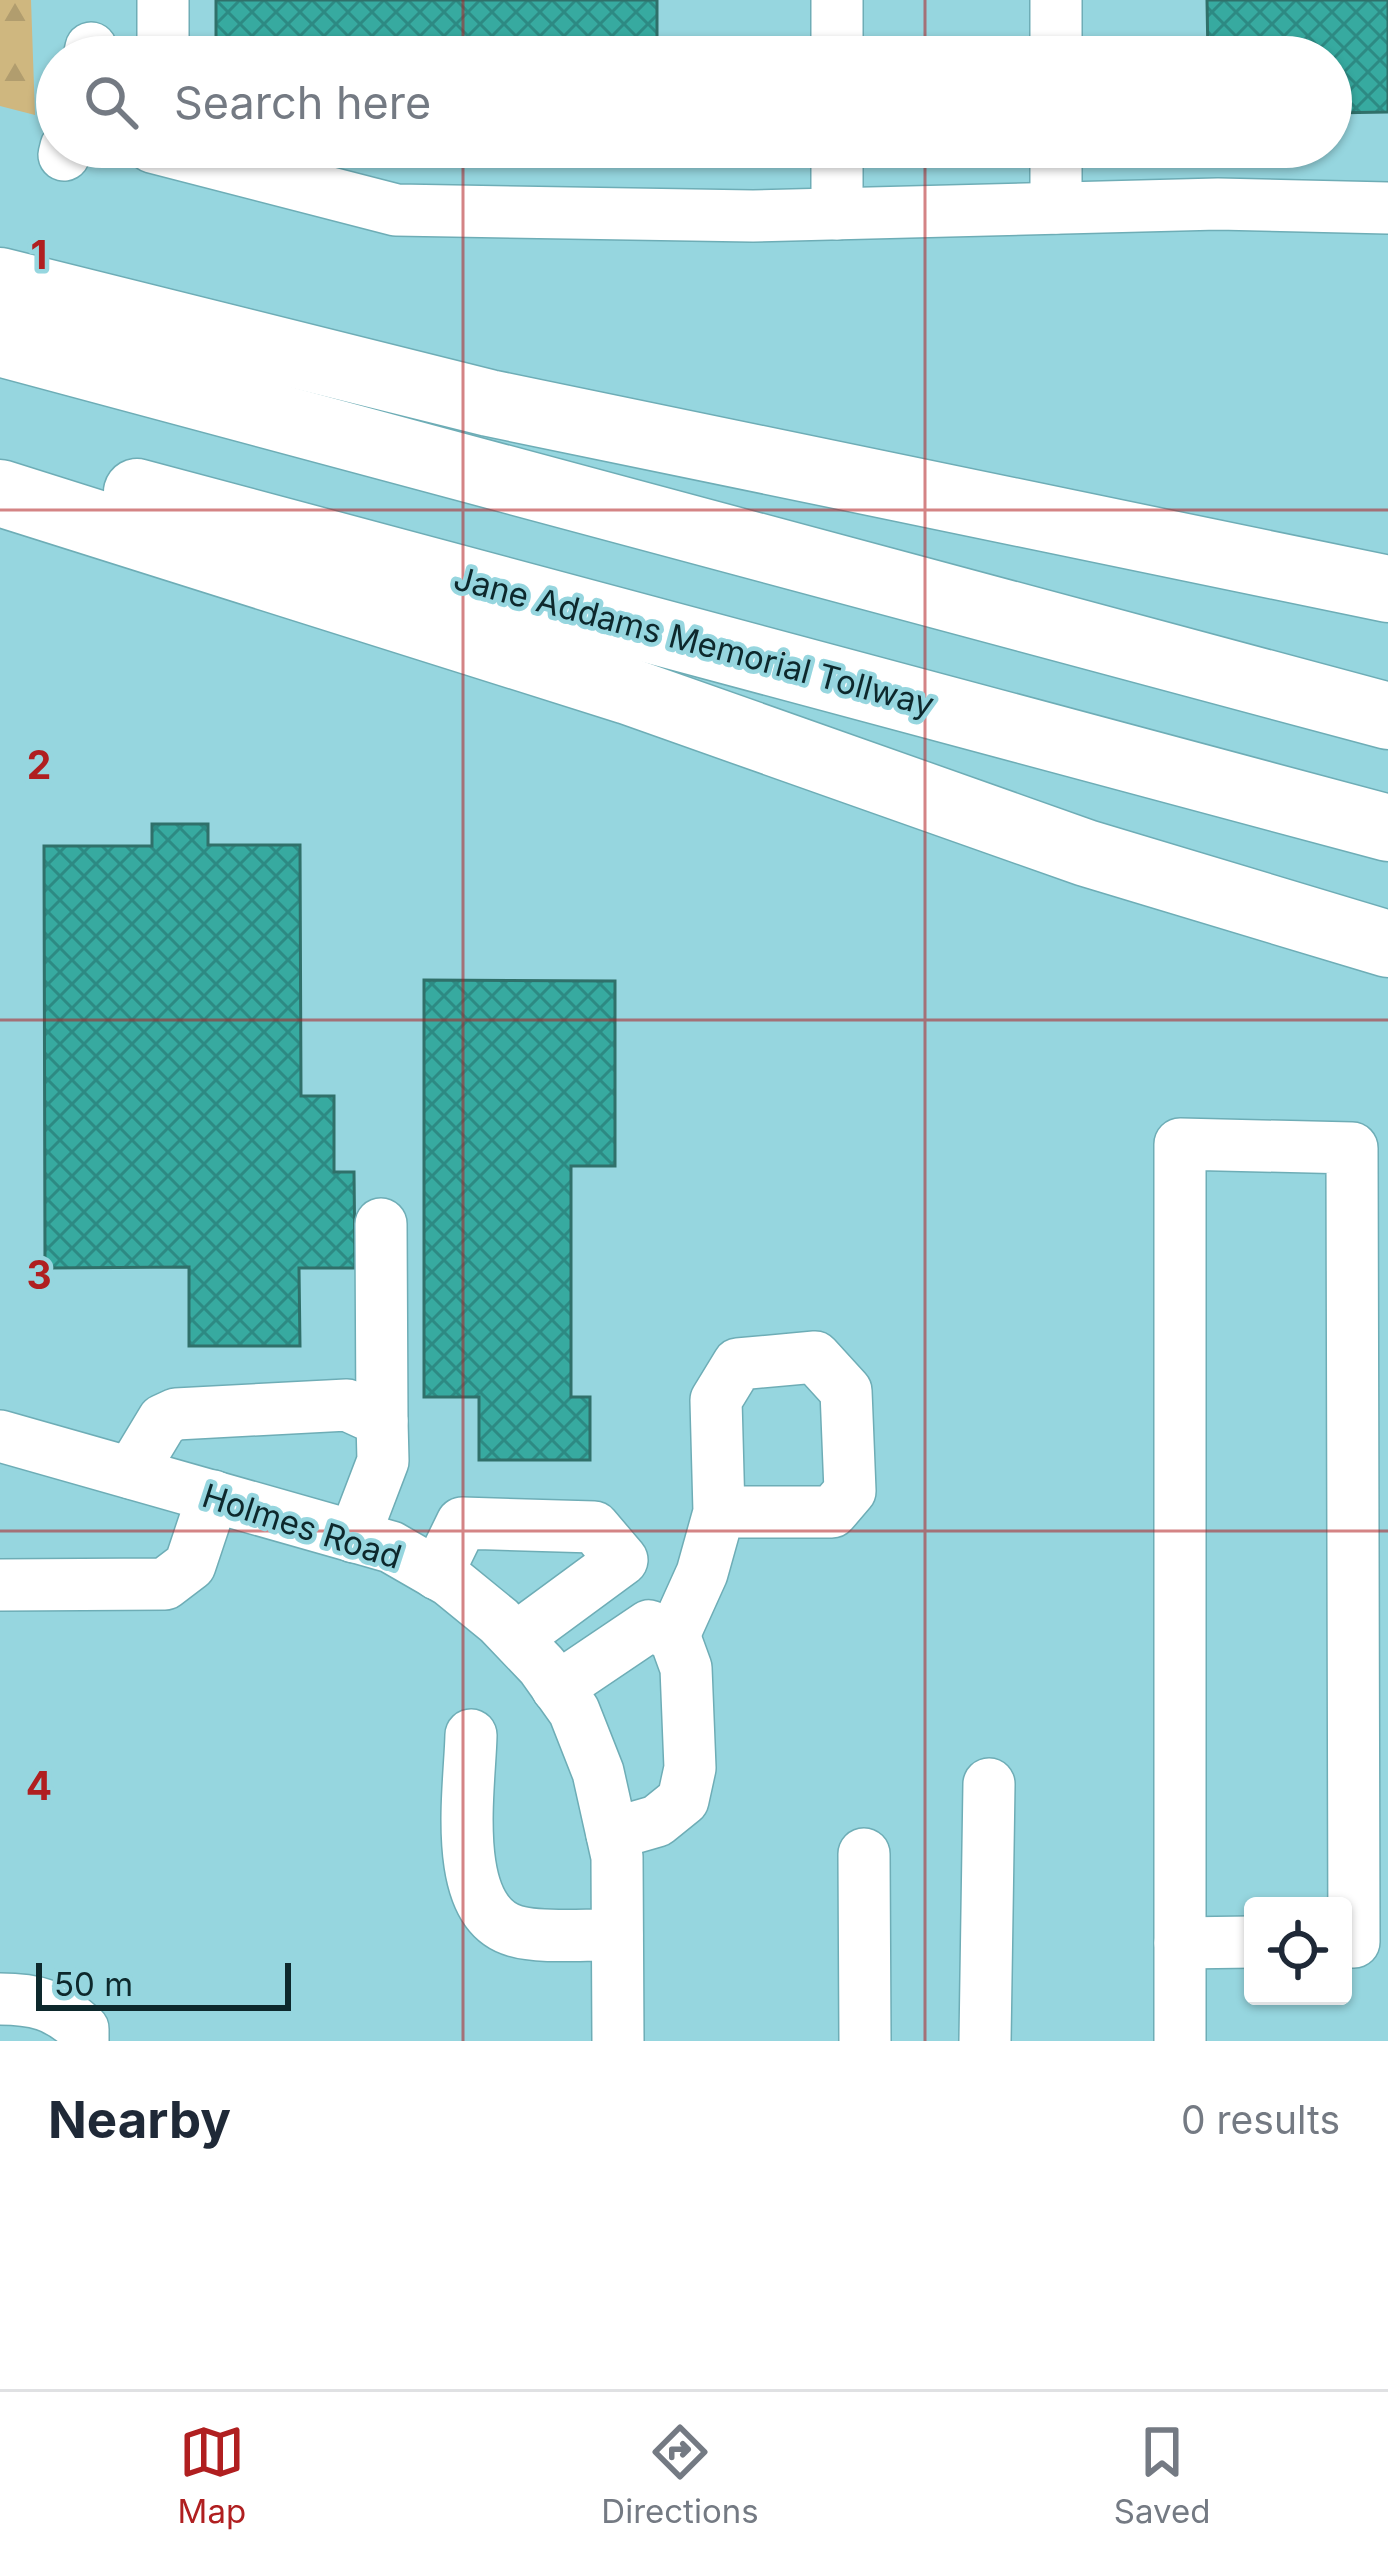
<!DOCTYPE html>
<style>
:root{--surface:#fff;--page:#f6f6f7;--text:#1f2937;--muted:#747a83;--line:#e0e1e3;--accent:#b01f20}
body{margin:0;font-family:Inter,sans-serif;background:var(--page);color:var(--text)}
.controls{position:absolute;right:36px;bottom:36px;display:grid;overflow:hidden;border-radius:12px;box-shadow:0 3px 9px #0004}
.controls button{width:108px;height:108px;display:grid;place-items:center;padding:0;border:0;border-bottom:3px solid var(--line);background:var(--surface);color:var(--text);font:60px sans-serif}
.scale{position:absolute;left:36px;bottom:30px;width:255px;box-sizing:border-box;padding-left:12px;border:6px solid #0d282c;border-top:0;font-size:33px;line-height:42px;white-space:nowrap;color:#0d282c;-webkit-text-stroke:9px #96d6df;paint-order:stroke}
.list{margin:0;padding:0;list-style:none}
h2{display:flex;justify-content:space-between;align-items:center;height:156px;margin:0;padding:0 48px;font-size:51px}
h2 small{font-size:39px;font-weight:400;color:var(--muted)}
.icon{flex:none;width:66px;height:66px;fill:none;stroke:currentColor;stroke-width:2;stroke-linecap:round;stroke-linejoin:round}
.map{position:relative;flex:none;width:1388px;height:2041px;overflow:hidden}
.search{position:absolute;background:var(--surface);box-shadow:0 3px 9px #0004;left:36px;right:36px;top:36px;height:132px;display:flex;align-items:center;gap:30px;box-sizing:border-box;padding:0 42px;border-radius:66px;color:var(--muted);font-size:45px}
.sheet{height:348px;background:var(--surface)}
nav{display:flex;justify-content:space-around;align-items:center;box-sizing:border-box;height:168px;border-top:3px solid var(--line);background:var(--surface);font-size:33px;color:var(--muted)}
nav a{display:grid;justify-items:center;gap:6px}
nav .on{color:var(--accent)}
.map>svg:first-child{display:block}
</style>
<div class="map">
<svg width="1388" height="2041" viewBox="0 0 1388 2041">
<defs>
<pattern id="forest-firs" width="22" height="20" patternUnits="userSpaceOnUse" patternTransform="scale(3)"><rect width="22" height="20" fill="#cfb77f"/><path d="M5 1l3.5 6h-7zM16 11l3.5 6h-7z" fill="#b19d6e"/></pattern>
<pattern id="building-cross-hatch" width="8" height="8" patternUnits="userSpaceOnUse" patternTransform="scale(3)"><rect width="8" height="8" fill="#37aaa0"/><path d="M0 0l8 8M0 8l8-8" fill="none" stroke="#2d8a83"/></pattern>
</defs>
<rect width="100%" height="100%" fill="#96d6df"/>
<polygon fill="url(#forest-firs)" points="0,0 31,0 35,115 0,106"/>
<g fill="url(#building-cross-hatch)" stroke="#30706a" stroke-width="3">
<rect x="216" y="0" width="441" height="57"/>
<polygon points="1207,0 1388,0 1388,112 1331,113 1331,57 1208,57"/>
<polygon points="152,824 208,824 208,845 300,845 301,1096 334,1096 334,1172 354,1172 355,1268 299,1268 300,1346 189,1346 189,1267 45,1268 44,846 152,846"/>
<polygon points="424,980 615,981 615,1166 571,1166 571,1397 590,1397 590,1460 479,1460 479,1397 424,1397"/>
</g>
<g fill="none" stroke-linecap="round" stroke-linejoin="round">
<defs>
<g id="minor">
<polyline points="163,0 163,57"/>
<polyline points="837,0 837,57"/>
<polyline points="1056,0 1056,57"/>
<polyline points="89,57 91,48"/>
<polyline points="152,147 396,210 753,216 1218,204 1388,208"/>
<polyline points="837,147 837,214"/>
<polyline points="1056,147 1056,208"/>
<polyline points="64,155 66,147"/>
<polyline points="381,1224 382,1421"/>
<polyline points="0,1436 391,1547 450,1581 499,1621 542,1666 574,1711 598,1772 617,1857 618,2041"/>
<polyline points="131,1473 163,1420 176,1414 347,1405 382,1421 383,1461 354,1537"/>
<polyline points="437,1574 462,1523 594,1527 622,1560 516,1638"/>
<polyline points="0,1585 165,1584 190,1565 213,1496"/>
<polyline points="674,1635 702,1573 719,1512 716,1400 738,1364 815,1357 846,1391 850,1491 832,1512 719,1512"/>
<polyline points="557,1688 649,1626 674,1635 686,1668 690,1768 683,1800 657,1821 612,1834"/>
<path d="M471,1735c-1,52 -22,177 44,196 26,8 74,3 102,4"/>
<polyline points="864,1854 865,2041"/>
<polyline points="1180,1943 1253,1942"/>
<path d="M0,1999c35,0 57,6 83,30v12"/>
<polyline points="985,2041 989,1784"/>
<polyline points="1180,2041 1180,1144 1352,1148 1354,1942 1343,1942"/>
</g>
<g id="highway">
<polyline points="0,281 489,403 1388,589"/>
<polyline points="0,343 1388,716"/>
<polyline points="137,492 1388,828"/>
<polyline points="0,493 628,691 1086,853 1388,944"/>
</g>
</defs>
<use href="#minor" stroke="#6eadb6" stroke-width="54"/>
<use href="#highway" stroke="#6eadb6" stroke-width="69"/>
<use href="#minor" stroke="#fff" stroke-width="51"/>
<use href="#highway" stroke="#fff" stroke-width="66"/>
</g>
<path fill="none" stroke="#b01f20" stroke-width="3" stroke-opacity="0.55" d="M463,0v57M925,0v57M463,147v1894M925,147v1894M0,510h1388M0,1020h1388M0,1531h1388"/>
<g text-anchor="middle" stroke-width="9" stroke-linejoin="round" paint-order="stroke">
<g font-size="33" fill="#0d282c" stroke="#96d6df">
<text transform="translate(694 641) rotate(15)" y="12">Jane Addams Memorial Tollway</text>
<text transform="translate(302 1526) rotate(18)" y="12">Holmes Road</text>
</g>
</g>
<g font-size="39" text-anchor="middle" font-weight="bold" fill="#b01f20" stroke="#96d6df" stroke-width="9" stroke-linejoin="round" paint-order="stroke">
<text x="39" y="269">1</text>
<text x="39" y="779">2</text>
<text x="39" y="1289">3</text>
<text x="39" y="1800">4</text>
</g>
</svg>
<div class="controls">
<button><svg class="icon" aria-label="locate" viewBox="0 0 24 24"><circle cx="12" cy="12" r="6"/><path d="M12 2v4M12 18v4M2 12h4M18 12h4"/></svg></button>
</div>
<div class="scale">50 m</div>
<div class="search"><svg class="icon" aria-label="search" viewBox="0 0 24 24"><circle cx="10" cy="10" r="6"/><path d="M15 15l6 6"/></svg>Search here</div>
</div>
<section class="sheet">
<h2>Nearby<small>0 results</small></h2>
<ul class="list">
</ul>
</section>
<nav>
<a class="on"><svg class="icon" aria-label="map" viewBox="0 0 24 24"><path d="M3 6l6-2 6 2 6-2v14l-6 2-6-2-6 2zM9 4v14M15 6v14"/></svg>Map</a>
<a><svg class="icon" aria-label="directions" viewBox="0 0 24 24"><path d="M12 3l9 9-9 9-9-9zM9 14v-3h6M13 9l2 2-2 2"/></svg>Directions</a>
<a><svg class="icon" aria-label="saved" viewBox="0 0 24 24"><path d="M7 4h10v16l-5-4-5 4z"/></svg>Saved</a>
</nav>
